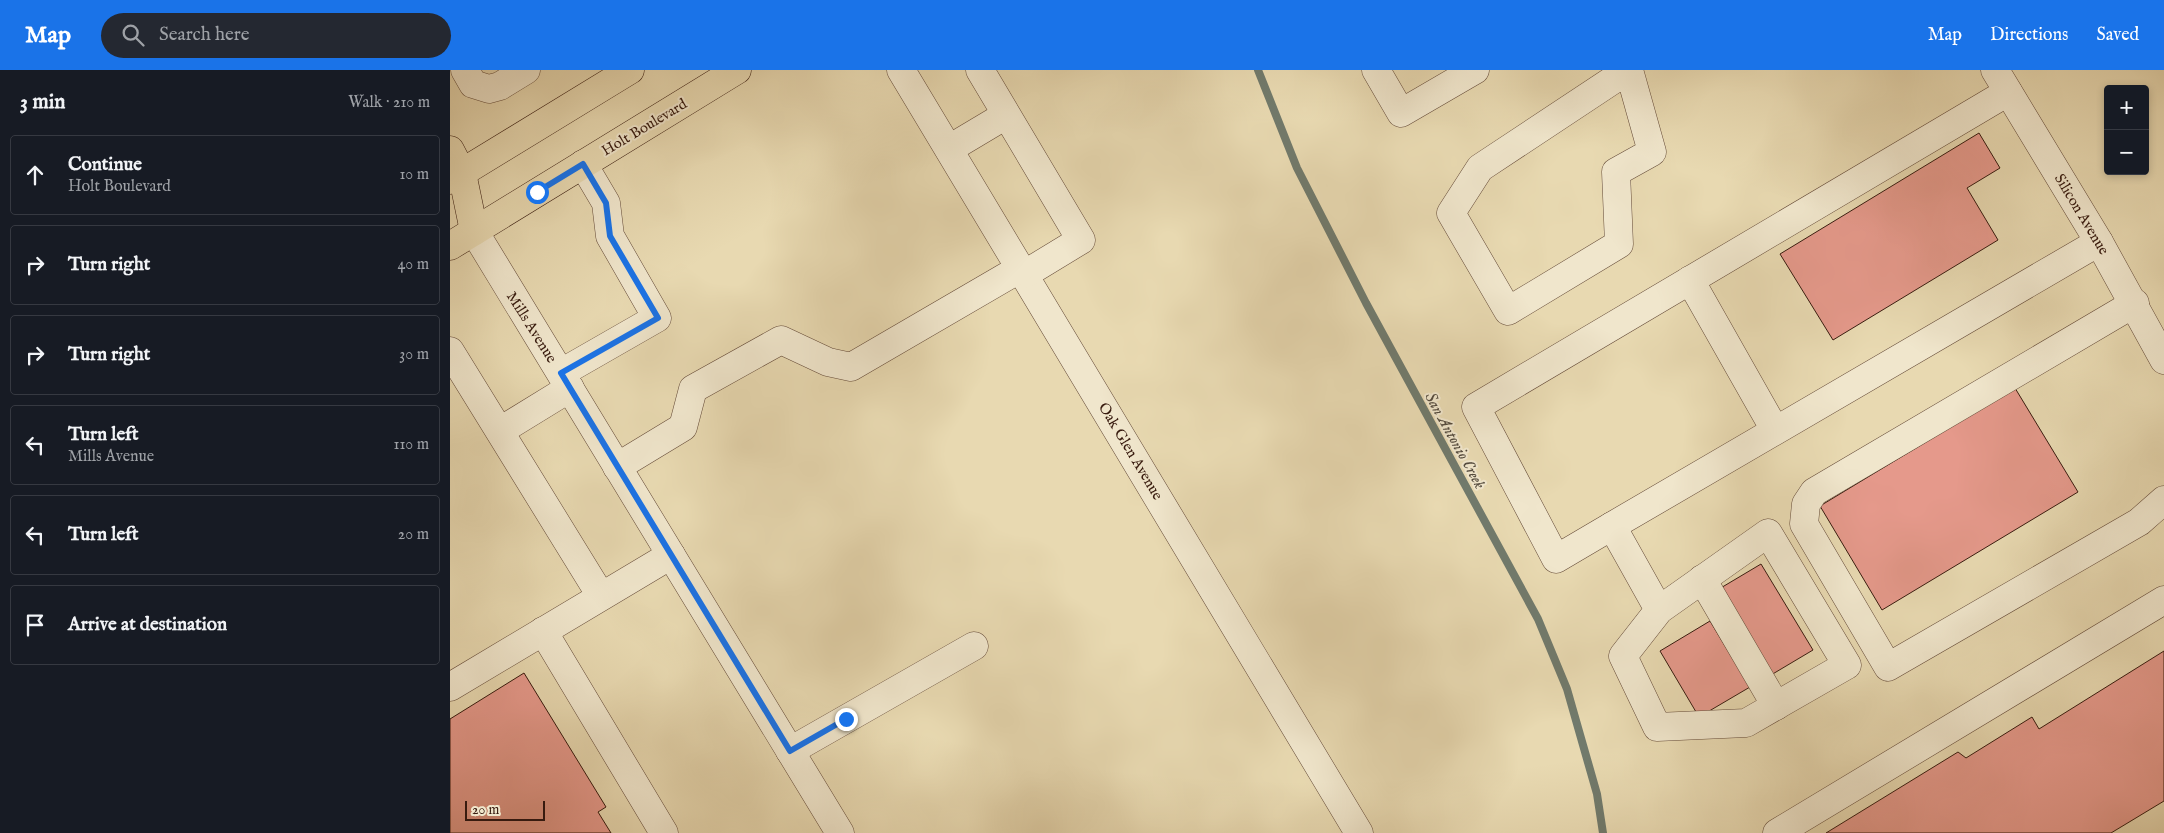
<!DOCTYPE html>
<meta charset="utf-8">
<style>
:root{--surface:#171b24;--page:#242831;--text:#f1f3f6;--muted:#9ea1a6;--line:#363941;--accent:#1a73e8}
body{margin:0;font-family:"IM FELL English",serif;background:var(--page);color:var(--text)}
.controls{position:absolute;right:15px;top:15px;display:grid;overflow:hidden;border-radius:5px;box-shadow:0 2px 8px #0003}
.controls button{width:45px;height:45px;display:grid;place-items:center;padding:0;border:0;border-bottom:1px solid var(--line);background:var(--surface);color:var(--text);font:25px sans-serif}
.scale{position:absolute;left:15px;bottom:12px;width:80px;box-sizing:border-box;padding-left:5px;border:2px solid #381b0f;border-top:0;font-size:14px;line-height:18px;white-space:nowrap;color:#381b0f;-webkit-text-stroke:4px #f0e6cc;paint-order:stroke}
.stop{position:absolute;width:15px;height:15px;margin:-11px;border:4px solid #1a73e8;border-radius:50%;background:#fff}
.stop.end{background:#1a73e8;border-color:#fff;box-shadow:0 1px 5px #0008}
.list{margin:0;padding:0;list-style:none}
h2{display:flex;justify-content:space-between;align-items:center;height:65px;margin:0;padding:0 20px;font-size:21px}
h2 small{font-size:16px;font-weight:400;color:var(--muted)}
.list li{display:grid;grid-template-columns:32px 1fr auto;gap:15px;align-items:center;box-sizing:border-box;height:80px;margin:0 10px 10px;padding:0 10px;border:1px solid var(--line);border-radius:5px}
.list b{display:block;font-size:19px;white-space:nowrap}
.list p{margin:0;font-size:16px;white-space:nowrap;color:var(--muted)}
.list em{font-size:16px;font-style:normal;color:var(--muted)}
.icon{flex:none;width:28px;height:28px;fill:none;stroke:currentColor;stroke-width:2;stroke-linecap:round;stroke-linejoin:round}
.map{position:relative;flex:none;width:1714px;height:763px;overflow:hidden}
header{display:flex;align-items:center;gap:30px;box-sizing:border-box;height:70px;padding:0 25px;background:var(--accent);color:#fff}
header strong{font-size:24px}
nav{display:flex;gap:28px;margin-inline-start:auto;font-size:18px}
.search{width:350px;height:45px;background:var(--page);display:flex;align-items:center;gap:12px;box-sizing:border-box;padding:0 18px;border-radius:28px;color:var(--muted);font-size:19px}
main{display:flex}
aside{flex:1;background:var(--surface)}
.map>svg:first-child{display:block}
</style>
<header>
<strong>Map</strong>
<div class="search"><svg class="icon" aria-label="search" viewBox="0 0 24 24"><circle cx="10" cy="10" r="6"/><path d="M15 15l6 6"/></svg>Search here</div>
<nav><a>Map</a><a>Directions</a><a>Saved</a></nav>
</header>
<main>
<aside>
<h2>3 min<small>Walk · 210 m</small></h2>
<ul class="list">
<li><svg class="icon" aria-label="ahead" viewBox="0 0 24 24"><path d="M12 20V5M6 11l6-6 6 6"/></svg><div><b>Continue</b><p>Holt Boulevard</p></div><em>10 m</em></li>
<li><svg class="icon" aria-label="right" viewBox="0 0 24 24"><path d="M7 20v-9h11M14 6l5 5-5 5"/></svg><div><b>Turn right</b></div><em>40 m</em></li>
<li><svg class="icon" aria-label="right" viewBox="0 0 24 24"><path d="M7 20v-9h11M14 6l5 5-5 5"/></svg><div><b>Turn right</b></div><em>30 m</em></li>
<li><svg class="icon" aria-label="left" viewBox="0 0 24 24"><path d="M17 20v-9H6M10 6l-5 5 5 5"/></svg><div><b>Turn left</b><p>Mills Avenue</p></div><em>110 m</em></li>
<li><svg class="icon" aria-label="left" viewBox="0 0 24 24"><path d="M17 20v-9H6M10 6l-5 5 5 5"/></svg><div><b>Turn left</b></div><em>20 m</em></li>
<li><svg class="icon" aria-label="arrive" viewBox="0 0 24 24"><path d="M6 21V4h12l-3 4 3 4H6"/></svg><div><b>Arrive at destination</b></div></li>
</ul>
</aside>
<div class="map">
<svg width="1714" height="763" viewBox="0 0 1714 763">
<rect width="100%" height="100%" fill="#e8d9b1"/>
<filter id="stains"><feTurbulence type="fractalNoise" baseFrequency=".004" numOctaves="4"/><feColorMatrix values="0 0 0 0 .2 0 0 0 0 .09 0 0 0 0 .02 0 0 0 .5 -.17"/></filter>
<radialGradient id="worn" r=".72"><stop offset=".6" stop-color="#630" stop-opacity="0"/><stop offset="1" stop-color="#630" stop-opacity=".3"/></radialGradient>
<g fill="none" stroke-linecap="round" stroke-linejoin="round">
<polyline stroke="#717a6c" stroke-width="8" points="808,0 847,98 916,233 1088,549 1117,619 1147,724 1153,763"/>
</g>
<g fill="#e5998b" stroke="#381b0f">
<polygon points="1529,63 1550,98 1517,118 1548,170 1383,270 1330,184"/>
<polygon points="1565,318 1628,422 1432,540 1370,436"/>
<polygon points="1311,494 1363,580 1321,605 1269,519"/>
<polygon points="1260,551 1300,617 1249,647 1210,581"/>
<polygon points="1714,581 1714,731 1661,763 1376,763 1508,682 1516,688 1582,647 1589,659"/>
<polygon points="74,603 156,737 148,742 161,763 0,763 0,649"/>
</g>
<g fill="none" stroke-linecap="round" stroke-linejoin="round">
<defs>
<g id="minor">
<polyline points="15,0 23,14 39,19 50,16 76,0"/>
<polyline points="451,0 909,763"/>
<polyline points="530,0 631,170 575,204"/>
<polyline points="926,0 951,43 1025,0"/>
<polyline points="1178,0 1030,98 1001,143 1058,241 1169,174 1166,102 1202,82 1179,0"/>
<polyline points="1545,0 1649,172 1714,290"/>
<polyline points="499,79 556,45"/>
<polyline points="24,161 390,763"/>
<polyline points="1240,210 1325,360"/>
<polyline points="1685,233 1364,422 1356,434 1354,454 1438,597 1689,452 1714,430"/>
<polyline points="0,281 151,526"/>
<polyline points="111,303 207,248 160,166 156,133 133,94"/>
<polyline points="50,361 120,318"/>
<polyline points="167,397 233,357 243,319 331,270 378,292 401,297 571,198"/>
<polyline points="1162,456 1106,489 1026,337 1558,22"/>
<polyline points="1252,509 1326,636"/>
<polyline points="1209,540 1318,463 1397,595 1296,653 1207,657 1173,586 1209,540 1162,456 1649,172"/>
<polyline points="93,561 214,763"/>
<polyline points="0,617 221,485"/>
<polyline points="340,681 524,576"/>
<polyline points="1327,763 1714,530"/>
</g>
<g id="major">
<polyline points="0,80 12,103 24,161"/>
<polyline points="0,110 180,0"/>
<polyline points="0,176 287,0"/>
</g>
</defs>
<use href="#minor" stroke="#644a38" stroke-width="29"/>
<use href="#major" stroke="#381b0f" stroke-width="29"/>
<use href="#minor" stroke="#f0e6cc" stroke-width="28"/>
<use href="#major" stroke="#e8d9b1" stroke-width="28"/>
</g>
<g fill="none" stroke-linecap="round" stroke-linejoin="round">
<polyline stroke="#1a73e8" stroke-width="6" points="87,122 133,94 156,133 160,166 208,248 111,303 120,318 340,681 396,649"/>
</g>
<g text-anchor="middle" stroke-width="4" stroke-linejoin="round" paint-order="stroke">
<g font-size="15" fill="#381b0f" stroke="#f0e6cc">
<text transform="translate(194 57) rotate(-31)" y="5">Holt Boulevard</text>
<text transform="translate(1632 144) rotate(59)" y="5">Silicon Avenue</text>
<text transform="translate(82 257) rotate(58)" y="5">Mills Avenue</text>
<text transform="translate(681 381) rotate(59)" y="5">Oak Glen Avenue</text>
</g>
<g font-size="16" font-style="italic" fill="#544b3e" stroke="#f0e6cc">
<text transform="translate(1006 370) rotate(61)" y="6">San Antonio Creek</text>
</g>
</g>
<rect width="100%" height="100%" filter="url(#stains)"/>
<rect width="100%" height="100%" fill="url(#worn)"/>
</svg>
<div class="controls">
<button>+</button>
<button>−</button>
</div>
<div class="scale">20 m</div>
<div class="stop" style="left:87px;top:122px"></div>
<div class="stop end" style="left:396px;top:649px"></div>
</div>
</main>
